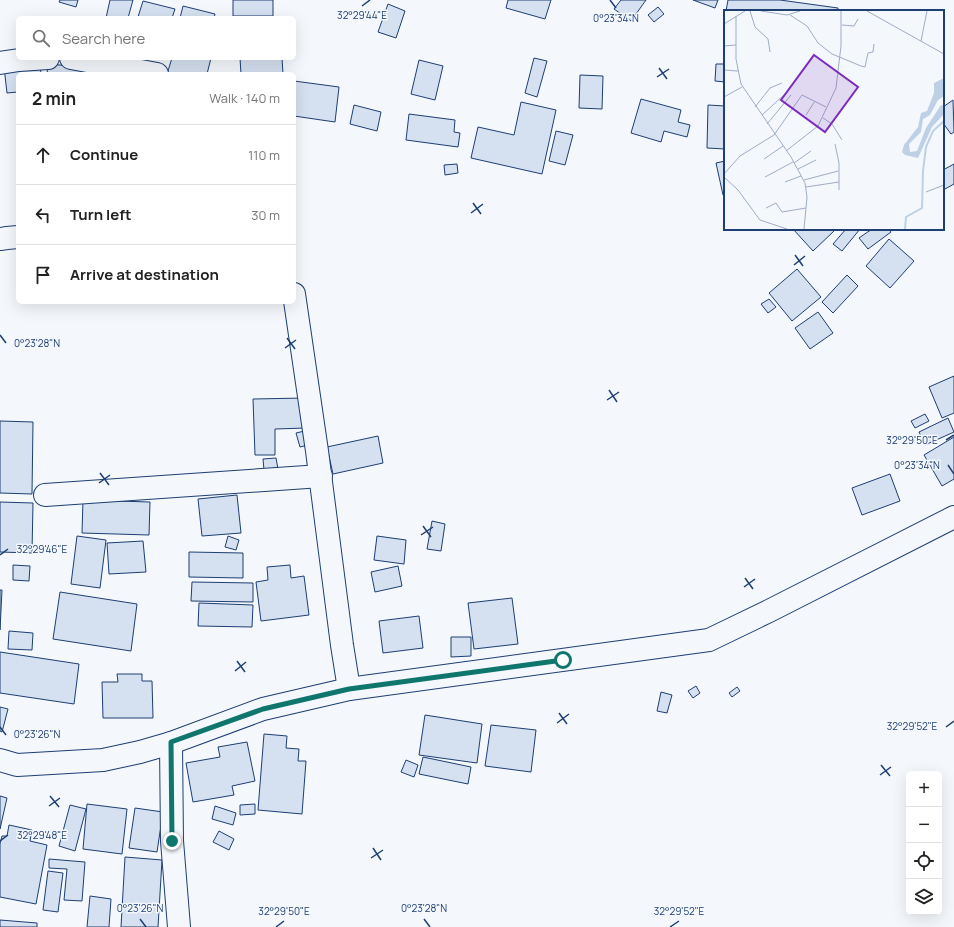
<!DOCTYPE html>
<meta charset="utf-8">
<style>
:root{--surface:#fff;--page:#f6f6f6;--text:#222;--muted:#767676;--line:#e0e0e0}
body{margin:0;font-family:Manrope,sans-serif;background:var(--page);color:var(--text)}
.controls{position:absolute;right:12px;bottom:12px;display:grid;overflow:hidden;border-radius:6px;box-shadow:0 4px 16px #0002}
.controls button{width:36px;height:36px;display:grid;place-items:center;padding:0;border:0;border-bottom:1px solid var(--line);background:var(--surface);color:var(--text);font:20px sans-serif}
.stop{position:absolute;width:12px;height:12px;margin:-9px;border:3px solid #0f766e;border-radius:50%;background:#fff}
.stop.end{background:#0f766e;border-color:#fff;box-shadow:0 1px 4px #0008}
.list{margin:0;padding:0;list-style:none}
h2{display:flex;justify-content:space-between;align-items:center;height:52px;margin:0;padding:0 16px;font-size:17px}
h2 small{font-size:13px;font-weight:400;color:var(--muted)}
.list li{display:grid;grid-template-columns:26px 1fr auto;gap:12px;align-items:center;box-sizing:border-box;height:60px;padding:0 16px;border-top:1px solid var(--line)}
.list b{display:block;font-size:15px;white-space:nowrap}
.list em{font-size:13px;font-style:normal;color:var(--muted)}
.icon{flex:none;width:22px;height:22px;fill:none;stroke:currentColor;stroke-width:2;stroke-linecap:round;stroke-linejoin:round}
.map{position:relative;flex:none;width:954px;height:927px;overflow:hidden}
.search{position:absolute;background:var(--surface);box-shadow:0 4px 16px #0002;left:16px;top:16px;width:280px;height:44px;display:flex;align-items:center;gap:10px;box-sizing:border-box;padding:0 14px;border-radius:6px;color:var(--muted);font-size:15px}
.panel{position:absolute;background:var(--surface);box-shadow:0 4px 16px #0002;left:16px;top:72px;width:280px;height:232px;border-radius:6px}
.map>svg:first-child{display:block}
</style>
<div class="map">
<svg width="954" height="927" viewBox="0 0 954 927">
<rect width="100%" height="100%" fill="#f4f7fb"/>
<g fill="#d5e0f0" stroke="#1d3f73">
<polygon points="60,0 78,0 76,7 59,2"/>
<polygon points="110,0 133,0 128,18 106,18"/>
<rect x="233" y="0" width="40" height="16"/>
<polygon points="508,0 551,0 545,19 506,8"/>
<polygon points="621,0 646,0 631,21 614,9"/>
<polygon points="693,0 718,0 715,8"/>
<polygon points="728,0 780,0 838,8 838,11 726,11"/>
<polygon points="143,1 175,9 172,18 138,17"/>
<polygon points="388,4 405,11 396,38 378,32"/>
<polygon points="183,6 215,14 214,18 180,18"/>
<polygon points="658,7 664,14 654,22 648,15"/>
<polygon points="172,58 211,58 207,74 167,74"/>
<polygon points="240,58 282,58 283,74 241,74"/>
<polygon points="534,58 547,61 537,97 525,93"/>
<polygon points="419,60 443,66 435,100 411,94"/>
<polygon points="40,63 41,74 18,74 18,92 7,93 4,67"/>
<polygon points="48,64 83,67 83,74 47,74"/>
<polygon points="716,64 725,64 725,82 715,81"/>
<polygon points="580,75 603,76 602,109 579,108"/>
<polygon points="294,81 339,87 335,122 294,116"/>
<polygon points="641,99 681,110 678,122 690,125 687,137 664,131 661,142 631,133"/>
<polygon points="953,100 954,132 951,134 943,123 943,107"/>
<polygon points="521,102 556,110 542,174 471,158 478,127 514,135"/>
<polygon points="354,105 381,112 377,131 350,124"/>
<polygon points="708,105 725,106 725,149 707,148"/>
<polygon points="409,114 455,120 454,132 460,133 458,147 406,140"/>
<polygon points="556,131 573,135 565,165 549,161"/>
<polygon points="725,161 725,194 723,195 716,163"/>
<polygon points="457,164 458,173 445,175 444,165"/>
<polygon points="954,164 954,184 945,189 943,186 943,170"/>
<polygon points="793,229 832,229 834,231 813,251"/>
<polygon points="846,229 860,229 842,251 833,244"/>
<polygon points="872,229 889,229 891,232 868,249 859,238"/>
<polygon points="889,239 914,261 890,288 866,266"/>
<polygon points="797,269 821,297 792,321 769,293"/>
<polygon points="847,275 858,286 833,313 822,302"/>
<polygon points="769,299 776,307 768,313 761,304"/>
<polygon points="818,312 833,333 810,349 795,328"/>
<polygon points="954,376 954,413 942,418 929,387"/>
<polygon points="305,398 306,428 275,429 275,455 255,455 253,399"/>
<polygon points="925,414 929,421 915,428 911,421"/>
<polygon points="948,418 954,432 925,445 919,432"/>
<polygon points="0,421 33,422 32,494 0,493"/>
<polygon points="309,430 312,444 300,447 296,433"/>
<polygon points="378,436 383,463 333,474 327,447"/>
<polygon points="954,437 954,479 942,486 924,455"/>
<polygon points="276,458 278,469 264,470 263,459"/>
<polygon points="890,474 900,501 862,515 852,488"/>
<polygon points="237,495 241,533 202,536 198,499"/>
<polygon points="83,500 150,502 149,535 82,533"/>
<polygon points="0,502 33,503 32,553 0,552"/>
<polygon points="432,521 445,524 441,551 427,549"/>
<polygon points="77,536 106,540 100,588 71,584"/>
<polygon points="228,536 239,540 236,550 225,547"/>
<polygon points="377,536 406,540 404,564 374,560"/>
<polygon points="143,541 146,572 109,574 107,543"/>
<polygon points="189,552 243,553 243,578 189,577"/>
<polygon points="13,565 30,566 29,581 13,580"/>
<polygon points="290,565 291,578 304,576 309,615 261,621 256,582 268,580 267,567"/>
<polygon points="398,566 402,586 375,592 371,572"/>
<polygon points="192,582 253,583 253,602 191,601"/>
<polygon points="0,590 2,590 0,630"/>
<polygon points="60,592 137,604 131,651 53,639"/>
<polygon points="512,598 518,644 474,649 468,603"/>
<polygon points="199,603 253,605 252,627 198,626"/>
<polygon points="419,616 423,648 383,653 379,621"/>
<polygon points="9,631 33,633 32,650 8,649"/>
<polygon points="451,637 471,637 471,656 451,657"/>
<polygon points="0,652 79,664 74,704 0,693"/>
<polygon points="117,674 142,674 142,681 152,681 153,718 103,718 102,682 118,682"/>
<polygon points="696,686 700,693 693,698 688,691"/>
<polygon points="737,687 740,691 732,697 729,693"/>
<polygon points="661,692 672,695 667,713 657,711"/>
<polygon points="0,707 8,709 2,732 0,731"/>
<polygon points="425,715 482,724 477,763 419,755"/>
<polygon points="491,725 536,730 531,772 485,766"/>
<polygon points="264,734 287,736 286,748 299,749 298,761 306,761 302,814 258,810"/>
<polygon points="247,742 255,781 232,786 234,795 193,802 186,763 220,757 218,747"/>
<polygon points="423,757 471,767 468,784 419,774"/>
<polygon points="406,760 418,765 414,777 401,772"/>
<polygon points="0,796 7,798 0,829"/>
<polygon points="87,804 127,809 122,854 83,849"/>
<polygon points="255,804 255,814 240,815 240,805"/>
<polygon points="70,805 86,809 75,851 59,846"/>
<polygon points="215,806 236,813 233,825 212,819"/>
<polygon points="135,808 163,812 157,852 129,848"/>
<polygon points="9,825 32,830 30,841 47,845 36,904 0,897 0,844 2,836 7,836"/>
<polygon points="219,831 234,839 229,850 213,842"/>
<polygon points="125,857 162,860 158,927 121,927"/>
<polygon points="49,859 85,862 82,901 64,900 67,869 49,868"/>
<polygon points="48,871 63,873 58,912 43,910"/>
<polygon points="90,896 111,899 109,927 87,927"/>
<polygon points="0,920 37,923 37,927 0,927"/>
</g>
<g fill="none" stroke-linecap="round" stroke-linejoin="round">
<defs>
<g id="minor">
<polyline points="71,58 157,74"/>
<polyline points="0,63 19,60 48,58"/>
<polyline points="0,239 7,238 18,237"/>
<polyline points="294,294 317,451 342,645 349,689"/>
<polyline points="45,495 321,476"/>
<polyline points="171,743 172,841 179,927"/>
<polyline points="0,760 17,765 103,760 140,752 171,743 263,709 349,689 709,640 769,611 954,517"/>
</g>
</defs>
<use href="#minor" stroke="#1d3f73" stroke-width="24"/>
<use href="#minor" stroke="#f4f7fb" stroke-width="22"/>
</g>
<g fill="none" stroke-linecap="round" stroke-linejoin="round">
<polyline stroke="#0f766e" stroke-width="5" points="172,841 171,742 263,709 349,689 563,660"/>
</g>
<path fill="none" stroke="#1d3f73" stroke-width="1.5" d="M610,0l6,8M362,6l8,-6M659,68l8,11M657,77l12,-8M473,203l8,11M471,213l12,-9M795,255l8,11M794,265l11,-9M0,335l6,8M287,338l8,11M285,348l11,-8M609,390l8,12M607,400l12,-8M946,440l8,-5M948,465l6,9M100,473l9,12M99,483l11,-8M423,526l8,11M421,535l12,-8M0,555l8,-6M745,578l8,11M744,587l11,-8M237,661l8,11M235,671l11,-9M559,713l8,11M557,723l12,-9M0,727l6,8M946,727l8,-6M881,765l9,11M880,775l11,-8M50,796l9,11M49,806l11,-8M0,841l8,-6M373,848l8,12M371,858l12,-8M140,919l6,8M424,919l6,8M276,927l8,-6M670,927l9,-6"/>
<g transform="translate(724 10)">
<rect width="220" height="220" fill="#f4f7fb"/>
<path d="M220,68v18l-6,4 -8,15 -7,4 -2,13 -12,12 1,8 7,-1 9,-23 15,-23 3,1v8l-12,13 -14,31 -13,-3 -3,-3 2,-7 14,-18 3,-14 6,-2 7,-18v-10z" fill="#bed0e5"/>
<path fill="none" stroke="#bed0e5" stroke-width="2" d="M181,219l1,-12 16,-9 1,-37 3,-24 7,-16 11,-10"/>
<path fill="none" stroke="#9eadc5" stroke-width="1" d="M26,1l5,16 13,12 2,13M37,1l26,4 13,-4M143,1l77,43M66,5l17,11 11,17 14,11 29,12 4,1 3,-14 5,-1 1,-8M12,6v43l5,25 50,73 14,26 2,14 -3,32M0,14l21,-13M118,15l12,1 4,-7M197,31l6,-30M0,36l12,-1M0,60l14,1M0,87l18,-10M31,97l15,-19 12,-5M38,105l23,-21M82,105l9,-14M99,108l9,6 10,16M43,114l24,-29M111,134l4,19v27M62,141l32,-25 18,-38 5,-42v-35M40,149l19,-13M70,153l17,-12M74,159l18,-9M0,164l16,-18 34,-21 28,-40 24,12M0,167l14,13 22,30 27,9M41,167l28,-15M80,170l34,-9M61,172l16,-6M82,177l33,-5M202,182l18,-7M42,198l10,-5 6,9 24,-4"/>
<path fill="#7b2cbf" fill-opacity="0.15" stroke="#7b2cbf" stroke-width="2" d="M90,45l44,32 -33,45 -44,-32z"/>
<rect width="220" height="220" fill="none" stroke="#1d3f73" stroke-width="2"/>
</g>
<g font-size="10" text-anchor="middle" fill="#1d3f73" stroke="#f4f7fb" stroke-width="3" stroke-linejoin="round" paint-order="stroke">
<text x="362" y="19">32°29'44"E</text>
<text x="616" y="22">0°23'34"N</text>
<text x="37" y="347">0°23'28"N</text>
<text x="912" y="444">32°29'50"E</text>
<text x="917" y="469">0°23'34"N</text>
<text x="42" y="553">32°29'46"E</text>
<text x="912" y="730">32°29'52"E</text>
<text x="37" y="738">0°23'26"N</text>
<text x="42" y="839">32°29'48"E</text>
<text x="140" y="912">0°23'26"N</text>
<text x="424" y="912">0°23'28"N</text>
<text x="284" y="915">32°29'50"E</text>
<text x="679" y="915">32°29'52"E</text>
</g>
</svg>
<div class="controls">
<button>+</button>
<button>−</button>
<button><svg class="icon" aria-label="locate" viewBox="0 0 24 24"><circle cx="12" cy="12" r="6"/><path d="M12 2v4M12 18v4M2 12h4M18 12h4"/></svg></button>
<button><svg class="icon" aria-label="layers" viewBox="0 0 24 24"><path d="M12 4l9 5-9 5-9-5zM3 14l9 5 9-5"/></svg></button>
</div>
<div class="stop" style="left:563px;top:660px"></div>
<div class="stop end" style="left:172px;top:841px"></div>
<div class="search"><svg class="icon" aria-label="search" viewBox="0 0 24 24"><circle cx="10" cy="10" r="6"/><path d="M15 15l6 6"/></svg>Search here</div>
<section class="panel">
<h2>2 min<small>Walk · 140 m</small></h2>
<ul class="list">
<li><svg class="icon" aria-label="ahead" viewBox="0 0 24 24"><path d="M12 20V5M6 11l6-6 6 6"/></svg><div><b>Continue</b></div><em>110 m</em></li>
<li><svg class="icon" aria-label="left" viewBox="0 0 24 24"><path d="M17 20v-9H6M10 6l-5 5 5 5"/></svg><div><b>Turn left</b></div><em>30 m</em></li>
<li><svg class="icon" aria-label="arrive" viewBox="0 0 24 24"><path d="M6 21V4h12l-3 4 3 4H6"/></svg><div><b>Arrive at destination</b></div></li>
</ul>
</section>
</div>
